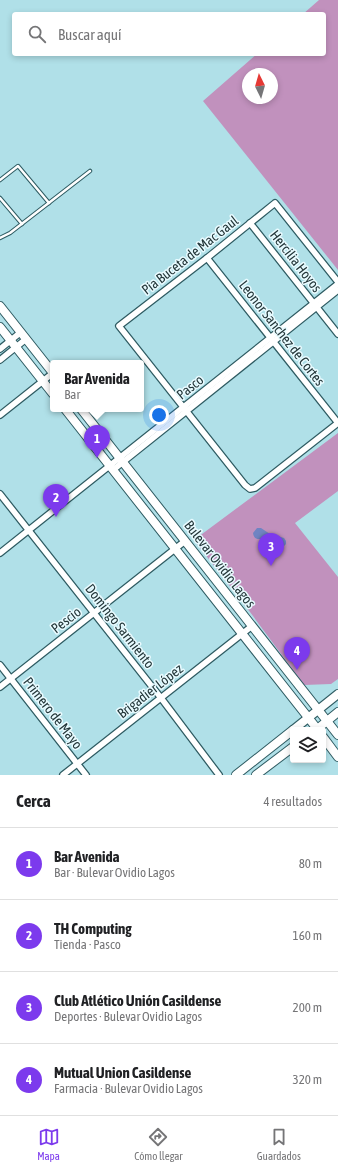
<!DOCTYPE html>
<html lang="es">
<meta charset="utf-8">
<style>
:root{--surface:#fff;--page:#f2f2f2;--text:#202124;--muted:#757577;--line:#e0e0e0;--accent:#7c3aed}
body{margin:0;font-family:"Asap Condensed",sans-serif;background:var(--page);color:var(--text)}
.controls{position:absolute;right:12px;bottom:12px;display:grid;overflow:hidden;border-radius:4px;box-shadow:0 2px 6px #0003}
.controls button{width:36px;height:36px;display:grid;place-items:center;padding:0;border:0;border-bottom:1px solid var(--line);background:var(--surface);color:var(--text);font:20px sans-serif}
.compass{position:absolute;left:242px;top:68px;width:36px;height:36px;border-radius:50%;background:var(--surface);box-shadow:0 2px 6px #0003;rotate:355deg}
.you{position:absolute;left:159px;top:415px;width:14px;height:14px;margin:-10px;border:3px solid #fff;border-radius:50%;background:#1a73e8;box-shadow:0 0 0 6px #1a73e833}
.badge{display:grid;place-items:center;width:26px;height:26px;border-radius:50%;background:var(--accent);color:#fff;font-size:13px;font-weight:700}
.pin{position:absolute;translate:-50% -33px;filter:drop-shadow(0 1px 2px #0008)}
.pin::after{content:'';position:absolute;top:21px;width:14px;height:12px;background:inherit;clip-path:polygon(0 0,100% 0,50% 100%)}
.popup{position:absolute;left:50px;top:360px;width:94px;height:52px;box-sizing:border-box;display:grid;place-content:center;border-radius:4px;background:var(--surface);filter:drop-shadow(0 1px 3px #0005);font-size:13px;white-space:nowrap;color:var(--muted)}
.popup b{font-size:15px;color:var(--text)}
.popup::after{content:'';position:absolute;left:50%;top:100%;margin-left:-8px;border:8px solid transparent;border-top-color:var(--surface)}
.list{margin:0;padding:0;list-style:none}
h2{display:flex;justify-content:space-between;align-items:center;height:52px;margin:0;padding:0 16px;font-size:17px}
h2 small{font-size:13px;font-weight:400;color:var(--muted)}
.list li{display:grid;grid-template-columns:26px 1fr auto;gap:12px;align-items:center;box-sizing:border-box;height:72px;padding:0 16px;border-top:1px solid var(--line)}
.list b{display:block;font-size:15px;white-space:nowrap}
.list p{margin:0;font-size:13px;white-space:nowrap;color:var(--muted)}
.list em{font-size:13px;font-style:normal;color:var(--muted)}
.icon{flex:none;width:22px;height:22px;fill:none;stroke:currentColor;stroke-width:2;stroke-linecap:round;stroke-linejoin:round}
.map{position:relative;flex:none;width:338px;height:775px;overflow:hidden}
.search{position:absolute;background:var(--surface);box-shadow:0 2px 6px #0003;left:12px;right:12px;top:12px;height:44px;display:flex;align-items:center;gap:10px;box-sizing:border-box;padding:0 14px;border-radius:4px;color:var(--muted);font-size:15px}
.sheet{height:340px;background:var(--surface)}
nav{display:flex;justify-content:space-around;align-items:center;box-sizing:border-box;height:56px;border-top:1px solid var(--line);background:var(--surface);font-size:11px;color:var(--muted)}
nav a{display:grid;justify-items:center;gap:2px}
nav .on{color:var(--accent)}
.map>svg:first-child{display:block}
</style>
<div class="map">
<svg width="338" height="775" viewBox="0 0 338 775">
<rect width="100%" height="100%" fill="#b0e0e8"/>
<g fill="#c191bd" fill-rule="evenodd">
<path d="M319,0h19v270l-135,-169 54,-47h67v-40h-21zM248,74h24v24h-24z"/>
<polygon points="338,433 338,491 295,523 338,577 338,679 331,684 304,685 250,612 194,540"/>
</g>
<path fill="#7084c2" d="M257,528h4l9,6 14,4 2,3v3l-2,2 -7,-1 -6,5 -5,-2 -1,-2 2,-5 -1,-3c-6,1 -12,3 -13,-5z"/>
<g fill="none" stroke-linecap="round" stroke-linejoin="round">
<defs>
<g id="service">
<polyline points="0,180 18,166 49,203"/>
<polyline points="0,198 22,224"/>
<polyline points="0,238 10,233 90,171"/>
</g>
<g id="minor">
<polyline points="250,223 338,334"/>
<polyline points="207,258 338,423"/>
<polyline points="338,282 275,203 207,258 119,326 245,485 250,489 255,488 338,423"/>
<polyline points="0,349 21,332"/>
<polyline points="0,360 26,339"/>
<polyline points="0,415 53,373"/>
<polyline points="113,470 338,290"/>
<polyline points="0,494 161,698 219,775"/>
<polyline points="0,553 338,284"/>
<polyline points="0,665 86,775"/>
<polyline points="0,687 185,541"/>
<polyline points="63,775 252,626"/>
</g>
<g id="secondary">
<polyline points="0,306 53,373"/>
<polyline points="0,327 53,394"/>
<polyline points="65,409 318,730"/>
<polyline points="81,409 338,735"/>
<polyline points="293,730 338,694"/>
<polyline points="316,730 338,712"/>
<polyline points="323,737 338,757"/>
<polyline points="236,775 293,730"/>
<polyline points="256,775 293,747"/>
</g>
</defs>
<use href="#service" stroke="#2e5b62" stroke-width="4.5"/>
<use href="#minor" stroke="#2e5b62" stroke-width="8"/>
<use href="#secondary" stroke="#2e5b62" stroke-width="10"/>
<use href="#service" stroke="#fff" stroke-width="2.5"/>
<use href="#minor" stroke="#fff" stroke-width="5.5"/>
<use href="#secondary" stroke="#fff" stroke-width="8"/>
</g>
<g text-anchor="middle" stroke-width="3" stroke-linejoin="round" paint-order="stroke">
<g font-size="14" fill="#24373a" stroke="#e9fbff">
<text transform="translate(190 255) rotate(-38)" y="5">Pia Buceta de Mac Gaul</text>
<text transform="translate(296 261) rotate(52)" y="5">Hercilia Hoyos</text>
<text transform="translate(282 333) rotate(52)" y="5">Leonor Sanchez de Cortes</text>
<text transform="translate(190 387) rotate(-39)" y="5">Pasco</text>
<text transform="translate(220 564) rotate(52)" y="5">Bulevar Ovidio Lagos</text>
<text transform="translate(66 620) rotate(-38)" y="5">Pescio</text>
<text transform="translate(120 626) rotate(52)" y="5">Domingo Sarmiento</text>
<text transform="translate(150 691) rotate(-38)" y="5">Brigadier López</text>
<text transform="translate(53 713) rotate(52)" y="5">Primero de Mayo</text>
</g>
</g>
</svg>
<div class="controls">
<button><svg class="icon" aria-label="layers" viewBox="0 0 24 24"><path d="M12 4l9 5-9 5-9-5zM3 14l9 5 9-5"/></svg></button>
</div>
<svg class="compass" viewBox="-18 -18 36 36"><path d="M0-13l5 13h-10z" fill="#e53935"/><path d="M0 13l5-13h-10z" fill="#757577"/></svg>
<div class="you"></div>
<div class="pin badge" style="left:97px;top:458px">1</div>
<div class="popup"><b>Bar Avenida</b>Bar</div>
<div class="pin badge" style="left:56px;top:517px">2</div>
<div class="pin badge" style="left:271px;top:566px">3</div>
<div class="pin badge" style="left:297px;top:670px">4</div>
<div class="search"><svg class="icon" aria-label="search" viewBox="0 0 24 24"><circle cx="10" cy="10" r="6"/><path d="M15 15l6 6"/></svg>Buscar aquí</div>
</div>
<section class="sheet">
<h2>Cerca<small>4 resultados</small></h2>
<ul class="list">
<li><span class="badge">1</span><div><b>Bar Avenida</b><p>Bar · Bulevar Ovidio Lagos</p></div><em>80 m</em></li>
<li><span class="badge">2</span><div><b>TH Computing</b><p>Tienda · Pasco</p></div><em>160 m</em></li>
<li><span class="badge">3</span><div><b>Club Atlético Unión Casildense</b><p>Deportes · Bulevar Ovidio Lagos</p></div><em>200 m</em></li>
<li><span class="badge">4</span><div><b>Mutual Union Casildense</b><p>Farmacia · Bulevar Ovidio Lagos</p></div><em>320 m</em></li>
</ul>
</section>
<nav>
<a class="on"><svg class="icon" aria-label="map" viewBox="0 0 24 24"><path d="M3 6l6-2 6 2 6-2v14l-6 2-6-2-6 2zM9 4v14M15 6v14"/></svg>Mapa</a>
<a><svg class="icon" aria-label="directions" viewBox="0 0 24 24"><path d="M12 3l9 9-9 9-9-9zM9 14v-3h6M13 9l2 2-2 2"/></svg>Cómo llegar</a>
<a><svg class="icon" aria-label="saved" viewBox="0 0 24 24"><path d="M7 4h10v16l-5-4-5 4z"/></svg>Guardados</a>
</nav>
